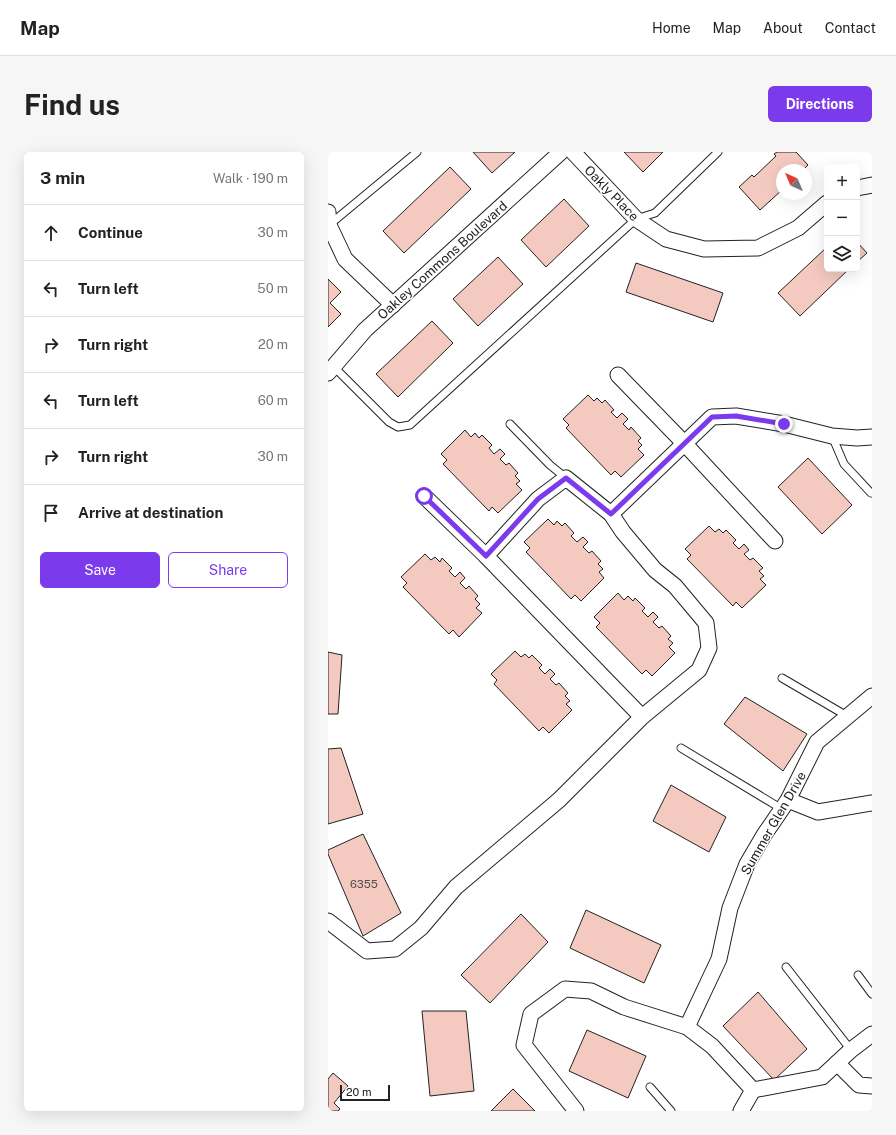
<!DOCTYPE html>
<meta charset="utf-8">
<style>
:root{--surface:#fff;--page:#f6f6f6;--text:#222;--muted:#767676;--line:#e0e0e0;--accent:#7c3aed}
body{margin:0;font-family:"Public Sans",sans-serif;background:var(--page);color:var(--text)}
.controls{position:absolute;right:12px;top:12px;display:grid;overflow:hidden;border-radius:6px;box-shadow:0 4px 16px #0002}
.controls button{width:36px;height:36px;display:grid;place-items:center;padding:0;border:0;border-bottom:1px solid var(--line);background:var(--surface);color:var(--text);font:20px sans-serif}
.compass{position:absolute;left:448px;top:12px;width:36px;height:36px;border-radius:50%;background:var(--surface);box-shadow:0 4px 16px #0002;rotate:316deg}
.scale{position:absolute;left:12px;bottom:10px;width:50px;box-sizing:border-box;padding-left:4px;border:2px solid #222;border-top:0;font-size:11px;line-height:14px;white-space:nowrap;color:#222;-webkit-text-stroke:3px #fff;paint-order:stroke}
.stop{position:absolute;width:12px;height:12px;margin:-9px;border:3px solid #7c3aed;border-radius:50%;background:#fff}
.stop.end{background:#7c3aed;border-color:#fff;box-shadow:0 1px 4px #0008}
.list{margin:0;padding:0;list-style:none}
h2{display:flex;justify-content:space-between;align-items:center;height:52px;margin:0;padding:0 16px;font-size:17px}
h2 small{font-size:13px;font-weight:400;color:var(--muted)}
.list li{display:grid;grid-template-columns:26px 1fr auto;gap:12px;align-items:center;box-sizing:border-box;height:56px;padding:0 16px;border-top:1px solid var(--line)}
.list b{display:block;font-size:15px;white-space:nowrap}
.list em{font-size:13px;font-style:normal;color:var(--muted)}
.actions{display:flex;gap:8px;padding:12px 16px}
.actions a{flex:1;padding:9px 0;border:1px solid var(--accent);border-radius:6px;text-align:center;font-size:14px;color:var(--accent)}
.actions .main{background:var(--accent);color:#fff}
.icon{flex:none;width:22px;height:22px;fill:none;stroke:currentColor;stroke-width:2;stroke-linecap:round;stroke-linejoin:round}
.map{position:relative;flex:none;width:544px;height:959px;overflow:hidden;border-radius:6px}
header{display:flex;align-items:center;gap:24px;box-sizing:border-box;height:56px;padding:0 20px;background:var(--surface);border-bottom:1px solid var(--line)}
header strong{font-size:19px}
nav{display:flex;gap:22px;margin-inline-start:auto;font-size:14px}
.intro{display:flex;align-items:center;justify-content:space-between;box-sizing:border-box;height:96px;padding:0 24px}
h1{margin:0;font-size:28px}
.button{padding:10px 18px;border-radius:6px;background:var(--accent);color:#fff;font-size:14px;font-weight:700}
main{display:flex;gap:24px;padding:0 24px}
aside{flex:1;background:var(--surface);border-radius:6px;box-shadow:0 4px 16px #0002}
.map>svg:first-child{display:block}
</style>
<header>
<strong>Map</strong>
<nav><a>Home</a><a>Map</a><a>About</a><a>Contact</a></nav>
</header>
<div class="intro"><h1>Find us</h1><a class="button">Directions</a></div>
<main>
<aside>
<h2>3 min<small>Walk · 190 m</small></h2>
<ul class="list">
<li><svg class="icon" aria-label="ahead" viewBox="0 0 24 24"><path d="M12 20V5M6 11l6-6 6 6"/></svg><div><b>Continue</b></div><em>30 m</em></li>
<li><svg class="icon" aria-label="left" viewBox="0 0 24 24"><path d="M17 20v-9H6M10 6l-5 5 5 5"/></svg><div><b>Turn left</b></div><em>50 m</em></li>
<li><svg class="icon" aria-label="right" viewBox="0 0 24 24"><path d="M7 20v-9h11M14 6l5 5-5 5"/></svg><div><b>Turn right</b></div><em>20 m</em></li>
<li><svg class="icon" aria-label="left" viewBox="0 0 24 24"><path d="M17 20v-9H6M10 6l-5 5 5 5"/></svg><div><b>Turn left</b></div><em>60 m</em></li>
<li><svg class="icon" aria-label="right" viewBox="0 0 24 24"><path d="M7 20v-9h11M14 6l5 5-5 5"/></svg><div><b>Turn right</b></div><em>30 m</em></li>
<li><svg class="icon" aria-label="arrive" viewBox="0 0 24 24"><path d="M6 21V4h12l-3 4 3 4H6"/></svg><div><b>Arrive at destination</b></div></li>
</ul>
<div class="actions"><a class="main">Save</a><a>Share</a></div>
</aside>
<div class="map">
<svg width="544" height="959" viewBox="0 0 544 959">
<rect width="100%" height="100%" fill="#fff"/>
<g fill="#f3c9c0" stroke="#222">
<polygon points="145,0 187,0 164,21"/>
<polygon points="296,0 335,0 315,20"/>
<polygon points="449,0 468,0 480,13 475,18 454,18 454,38 432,58 411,35 424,23 426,25 448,4 446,2"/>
<polygon points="122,15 143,37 76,101 55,79"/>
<polygon points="236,47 261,74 218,115 193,88"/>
<polygon points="529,90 539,101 529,110"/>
<polygon points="499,95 499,117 521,117 472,164 450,141"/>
<polygon points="170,105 195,132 150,174 125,147"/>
<polygon points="308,111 395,141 385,170 298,140"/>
<polygon points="0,127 13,140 2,151 13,162 0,175"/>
<polygon points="104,169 125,191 70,245 48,222"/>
<polygon points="260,243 266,249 269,246 274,251 277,248 286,258 283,260 289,266 294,261 300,267 295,272 301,278 303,275 313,286 310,289 314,293 310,297 316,303 293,325 287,319 283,323 238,276 241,273 235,267"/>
<polygon points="137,278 143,285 147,281 151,286 154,283 164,293 161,296 166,302 172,297 177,302 172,307 178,313 181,311 190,321 187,324 192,329 188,332 194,338 170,361 164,355 161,359 115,312 119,308 113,302"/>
<polygon points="480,306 524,353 494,382 450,335"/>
<polygon points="220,367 226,373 229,369 234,374 237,371 246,381 243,384 249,390 255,385 260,390 255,395 261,401 264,399 273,409 270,412 275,417 271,420 276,426 253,449 247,443 243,447 198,400 202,396 196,390"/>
<polygon points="381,374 387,380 391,377 395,381 398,378 408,388 405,391 411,397 416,392 421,398 416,402 422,408 425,406 435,416 431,419 436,424 432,427 438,433 414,456 408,450 405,454 359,407 363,403 357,397"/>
<polygon points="97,402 103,408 107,405 112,410 114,406 124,416 121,419 127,425 132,420 137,426 132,431 138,437 141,434 150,444 147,447 152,452 148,456 154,461 131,485 125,478 121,482 75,435 79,431 73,425"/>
<polygon points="290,441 296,448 300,444 305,449 307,446 317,456 314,459 320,465 325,460 330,465 325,470 331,476 334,474 343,484 340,487 345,491 341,495 347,501 324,524 318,518 314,522 268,475 272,471 266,465"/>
<polygon points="187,499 193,505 197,502 201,506 204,503 214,513 211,516 217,522 222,517 227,522 222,527 228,533 231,531 240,541 237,544 242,549 238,552 244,558 221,581 215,575 211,579 166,532 169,528 163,522"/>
<polygon points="0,500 14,503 10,562 0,562"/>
<polygon points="417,545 479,582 455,619 396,572"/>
<polygon points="13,596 35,662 0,672 0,597"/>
<polygon points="343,633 398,665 381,700 325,669"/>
<polygon points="35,682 73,761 35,784 0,702 0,698"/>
<polygon points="258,758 333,793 316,831 242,796"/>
<polygon points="193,762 220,790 162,851 133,823"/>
<polygon points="430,840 479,897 446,928 395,874"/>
<polygon points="94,859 138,859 146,939 102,944"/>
<polygon points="259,878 318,904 300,946 241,919"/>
<polygon points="5,921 20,934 6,951 12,957 10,959 0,959 0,927"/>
<polygon points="185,937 207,959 163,959"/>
</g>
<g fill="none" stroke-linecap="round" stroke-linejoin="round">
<defs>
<g id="lane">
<polyline points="1,73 89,0"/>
<polyline points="6,215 61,270 70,275 82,273 308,67 327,61 390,0"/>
<polyline points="182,272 222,313 238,326"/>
<polyline points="504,284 516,312 543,341"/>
<polyline points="454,526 519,564"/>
<polyline points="353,596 454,657"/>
<polyline points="458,815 523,898"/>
<polyline points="530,823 544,842"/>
<polyline points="322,935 343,959"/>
</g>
<g id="street">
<polyline points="245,0 308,67 338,87 376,97 430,96 470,76 499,51"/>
<polyline points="529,36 544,33"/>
<polyline points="0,60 1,73 17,107 65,153"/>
<polyline points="0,221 37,178 233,0"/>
<polyline points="290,223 356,291 447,389"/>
<polyline points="96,344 158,404"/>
<polyline points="283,362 384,265 408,264 456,272 504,284 529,286 544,285"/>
<polyline points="460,648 490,660 544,651"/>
<polyline points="0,769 39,799 67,797 93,776 128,735 231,648 314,565 371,518 381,496 378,471 347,434 327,418 295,380 283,362 238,326 210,347 158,404 314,565"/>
<polyline points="359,875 391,807 402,756 419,712 436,683 460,648 489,590 544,544"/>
<polyline points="544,882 523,898 509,911 531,933 544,934"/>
<polyline points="425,938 494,925 509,911"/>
<polyline points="248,959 196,893 203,862 237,837 263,839 296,855 359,875 384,894 425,938"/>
<polyline points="413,959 425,938"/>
</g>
</defs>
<use href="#lane" stroke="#222" stroke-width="9"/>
<use href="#street" stroke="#222" stroke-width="17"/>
<use href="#lane" stroke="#fff" stroke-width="7"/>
<use href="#street" stroke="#fff" stroke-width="15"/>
</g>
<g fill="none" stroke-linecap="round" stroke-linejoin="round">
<polyline stroke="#7c3aed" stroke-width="5" points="96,344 158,404 210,347 238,326 283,362 384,265 408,264 456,272"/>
</g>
<g text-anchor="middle" stroke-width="3" stroke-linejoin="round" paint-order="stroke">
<g font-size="11" fill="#564c4a">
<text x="36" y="736">6355</text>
</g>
<g font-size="13" fill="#222" stroke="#fff">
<text transform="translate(284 41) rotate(46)" y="5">Oakly Place</text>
<text transform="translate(114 108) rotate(-42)" y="5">Oakley Commons Boulevard</text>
<text transform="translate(445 671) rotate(-60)" y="5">Summer Glen Drive</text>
</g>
</g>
</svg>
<div class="controls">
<button>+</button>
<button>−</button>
<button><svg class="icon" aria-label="layers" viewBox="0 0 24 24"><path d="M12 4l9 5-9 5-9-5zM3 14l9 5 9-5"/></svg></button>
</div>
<svg class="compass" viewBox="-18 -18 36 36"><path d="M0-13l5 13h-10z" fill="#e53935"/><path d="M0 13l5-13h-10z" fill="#767676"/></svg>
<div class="scale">20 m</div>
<div class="stop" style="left:96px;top:344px"></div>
<div class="stop end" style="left:456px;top:272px"></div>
</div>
</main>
